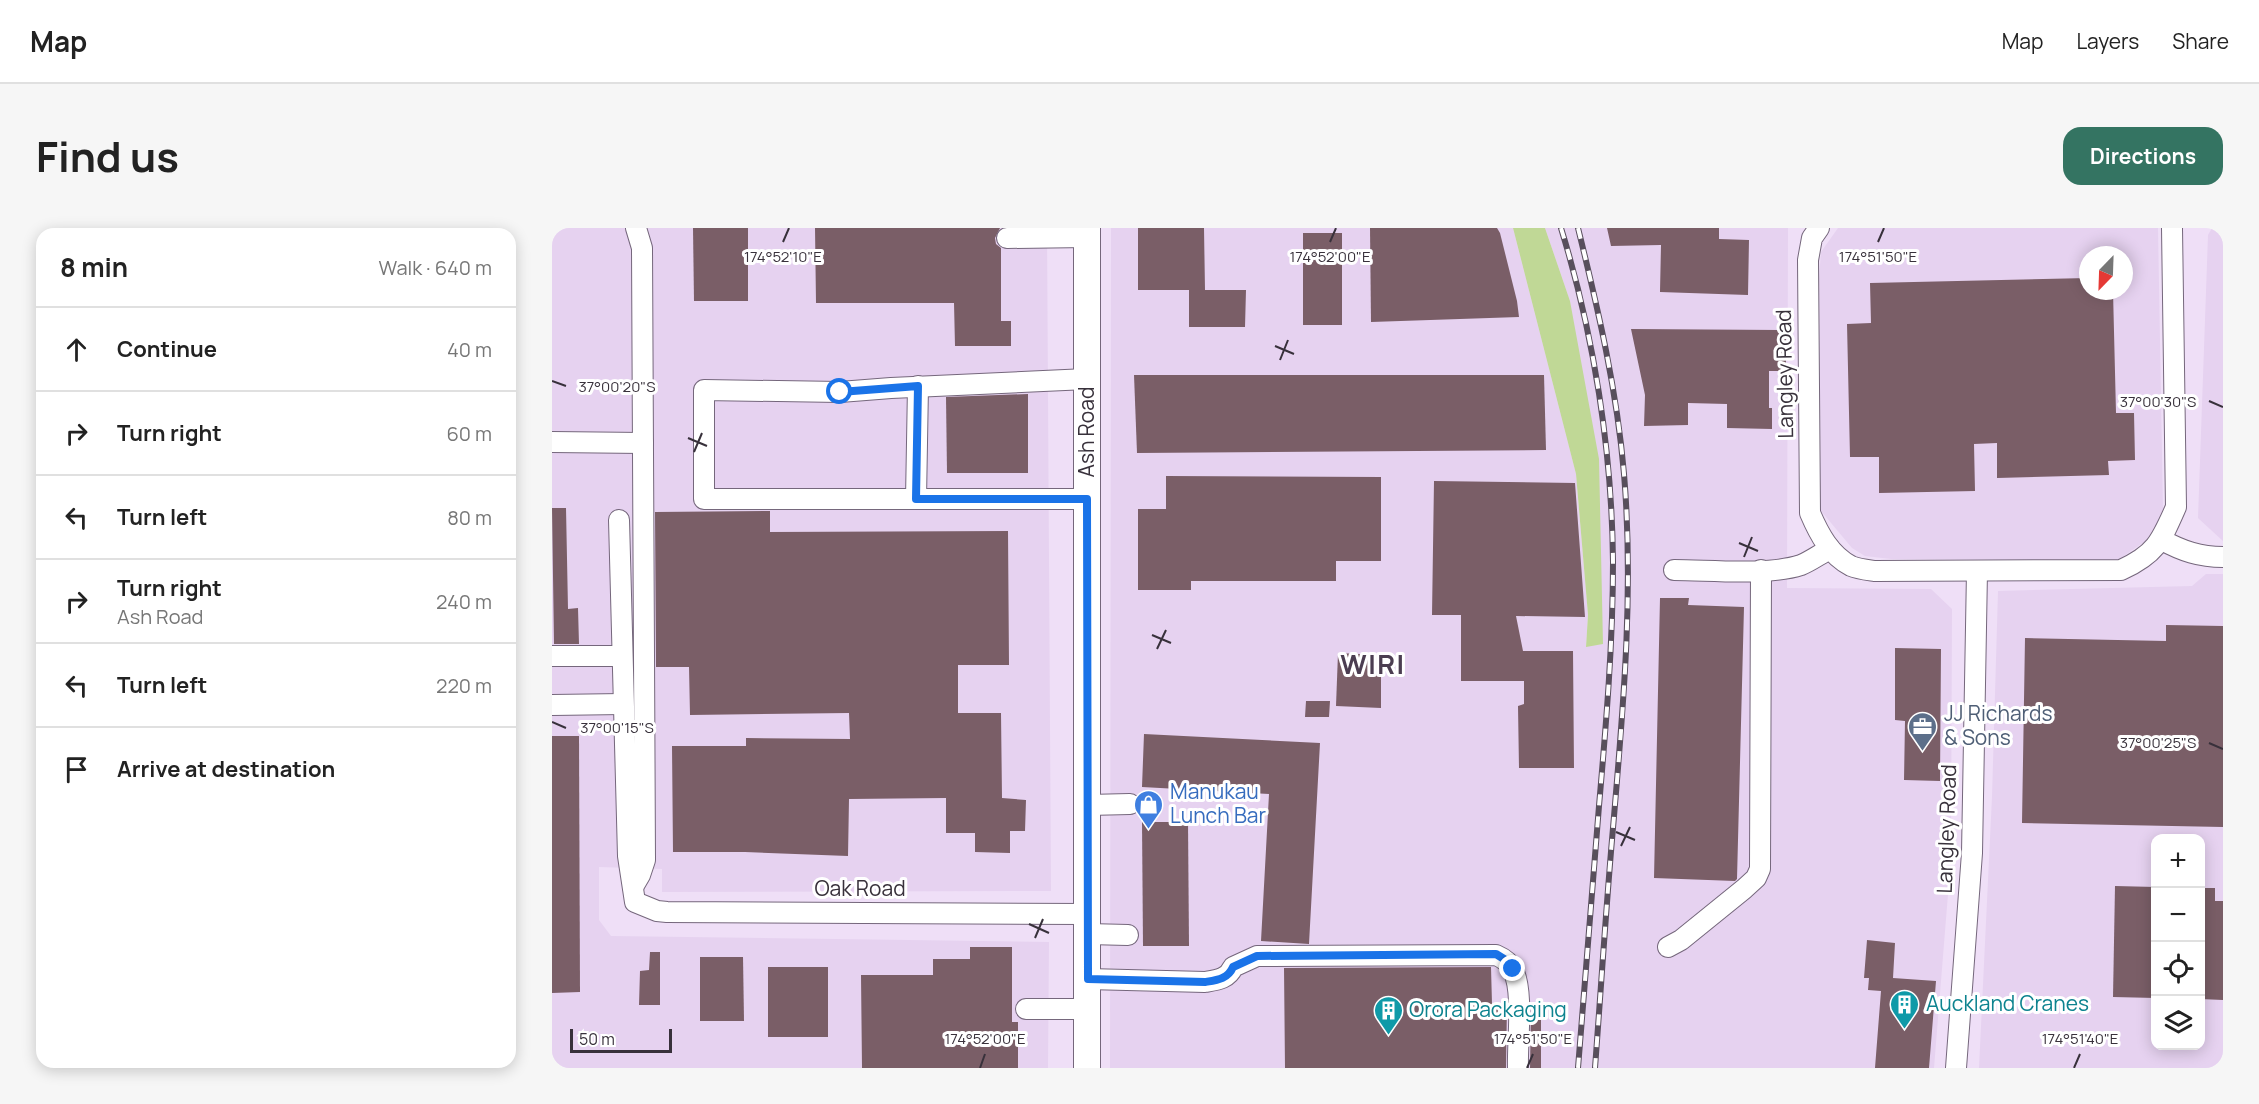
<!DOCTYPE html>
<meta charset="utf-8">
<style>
:root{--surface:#fff;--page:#f6f6f6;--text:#222;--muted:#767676;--line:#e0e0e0;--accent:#347462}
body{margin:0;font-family:Manrope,sans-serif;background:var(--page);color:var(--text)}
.controls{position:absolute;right:18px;bottom:18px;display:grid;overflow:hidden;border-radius:12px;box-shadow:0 3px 15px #0003}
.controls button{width:54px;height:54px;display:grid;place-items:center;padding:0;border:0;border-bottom:2px solid var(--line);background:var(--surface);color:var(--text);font:30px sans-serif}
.compass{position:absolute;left:1527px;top:18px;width:54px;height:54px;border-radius:50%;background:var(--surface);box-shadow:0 3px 15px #0003;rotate:203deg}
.scale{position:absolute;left:18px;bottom:15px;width:102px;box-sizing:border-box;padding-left:6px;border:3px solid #38313b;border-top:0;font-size:16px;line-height:21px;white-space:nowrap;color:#38313b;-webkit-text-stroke:4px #fff;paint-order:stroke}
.stop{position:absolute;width:18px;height:18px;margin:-14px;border:4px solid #1a73e8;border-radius:50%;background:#fff}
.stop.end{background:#1a73e8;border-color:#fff;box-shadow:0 2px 6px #0008}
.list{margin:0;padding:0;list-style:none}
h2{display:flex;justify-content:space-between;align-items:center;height:78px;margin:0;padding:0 24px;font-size:26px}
h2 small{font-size:20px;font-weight:400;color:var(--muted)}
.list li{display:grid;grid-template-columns:39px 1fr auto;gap:18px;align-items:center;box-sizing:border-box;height:84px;padding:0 24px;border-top:2px solid var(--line)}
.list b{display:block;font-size:22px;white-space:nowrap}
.list p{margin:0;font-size:20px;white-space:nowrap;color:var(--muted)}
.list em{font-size:20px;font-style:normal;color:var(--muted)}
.icon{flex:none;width:33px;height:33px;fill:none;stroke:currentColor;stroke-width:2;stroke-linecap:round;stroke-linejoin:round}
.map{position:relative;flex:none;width:1671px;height:840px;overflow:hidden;border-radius:18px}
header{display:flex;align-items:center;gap:36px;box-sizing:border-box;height:84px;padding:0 30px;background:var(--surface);border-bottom:2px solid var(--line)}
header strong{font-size:28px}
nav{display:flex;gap:33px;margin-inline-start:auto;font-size:21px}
.intro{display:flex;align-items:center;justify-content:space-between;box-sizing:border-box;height:144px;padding:0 36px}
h1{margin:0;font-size:42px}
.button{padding:15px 27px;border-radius:18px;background:var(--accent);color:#fff;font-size:21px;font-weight:700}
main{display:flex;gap:36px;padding:0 36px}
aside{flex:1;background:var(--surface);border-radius:18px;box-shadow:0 3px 15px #0003}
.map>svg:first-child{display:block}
</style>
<header>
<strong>Map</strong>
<nav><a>Map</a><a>Layers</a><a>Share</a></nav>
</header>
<div class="intro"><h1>Find us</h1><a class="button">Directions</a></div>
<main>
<aside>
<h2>8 min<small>Walk · 640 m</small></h2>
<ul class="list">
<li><svg class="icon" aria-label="ahead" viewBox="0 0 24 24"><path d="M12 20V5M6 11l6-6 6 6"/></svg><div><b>Continue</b></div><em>40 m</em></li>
<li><svg class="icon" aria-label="right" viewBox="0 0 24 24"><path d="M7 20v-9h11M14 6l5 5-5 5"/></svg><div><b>Turn right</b></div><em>60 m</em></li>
<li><svg class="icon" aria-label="left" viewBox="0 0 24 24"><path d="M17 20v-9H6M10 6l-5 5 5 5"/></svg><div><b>Turn left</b></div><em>80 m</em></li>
<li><svg class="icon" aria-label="right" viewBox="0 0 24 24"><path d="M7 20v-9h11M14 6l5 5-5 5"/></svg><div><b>Turn right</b><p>Ash Road</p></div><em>240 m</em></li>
<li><svg class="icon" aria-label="left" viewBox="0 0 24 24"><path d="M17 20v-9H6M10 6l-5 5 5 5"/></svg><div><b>Turn left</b></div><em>220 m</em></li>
<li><svg class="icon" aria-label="arrive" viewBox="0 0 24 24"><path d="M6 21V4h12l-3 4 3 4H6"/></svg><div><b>Arrive at destination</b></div></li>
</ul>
</aside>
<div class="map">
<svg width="1671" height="840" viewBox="0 0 1671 840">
<rect width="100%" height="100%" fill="#efdff7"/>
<g fill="#e6d2f0" fill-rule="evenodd">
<polygon points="0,0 495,0 499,663 110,664 110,641 47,639 47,692 59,708 497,714 496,840 0,840"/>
<polygon points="559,0 961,0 1024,246 1036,387 1034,418 1050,416 1018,73 993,0 1236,0 1235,360 1379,361 1400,381 1399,629 1382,840 558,840"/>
<path d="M1286,0h320l5,281 -6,19 -13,14 -26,18 -227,-1 -26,-3 -13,-8 -31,-37 -2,-234 2,-25zM1536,27h36v36h-36z"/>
<polygon points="1660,0 1671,0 1671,313 1646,290 1656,7"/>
<path d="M1654,346h17v494h-244l13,-271 6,-206 194,-5zM1604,610h44v208h-44z"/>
</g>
<polygon fill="#c0d896" points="961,0 993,0 1018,73 1047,231 1051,416 1034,419 1036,387 1024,246"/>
<g fill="#7a5e67">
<polygon points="141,0 196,0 196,73 142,73"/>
<polygon points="263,0 448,0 443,10 444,16 449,20 449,93 459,93 459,118 403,118 402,75 264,75"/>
<polygon points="586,0 652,0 653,62 694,62 693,99 637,99 637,62 586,62"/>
<polygon points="818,0 945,0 948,5 965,73 967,89 819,94"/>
<polygon points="1055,0 1167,0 1167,11 1197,12 1196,67 1108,64 1109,17 1059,18"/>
<rect x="751" y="5" width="39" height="92"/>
<polygon points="1536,50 1536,63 1561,63 1564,185 1582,185 1583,232 1556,233 1557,247 1445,250 1445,215 1422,216 1423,263 1327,265 1327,229 1298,229 1295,96 1319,95 1318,55"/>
<polygon points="1079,101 1234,102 1234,143 1217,143 1217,180 1220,180 1220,201 1175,200 1175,176 1136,175 1136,197 1092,198 1093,167"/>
<polygon points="582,147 992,147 994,222 585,225"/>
<polygon points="476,166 476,245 395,245 394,169"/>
<polygon points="614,248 829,249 829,333 784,333 784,353 639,353 639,362 586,362 586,281 614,281"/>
<polygon points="882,253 1023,255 1033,389 964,388 971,423 1021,423 1022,540 967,540 966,478 972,476 972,453 909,453 909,387 880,387"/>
<polygon points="0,280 14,280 16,381 26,380 27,416 2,416"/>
<polygon points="218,283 218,304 456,303 457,437 406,437 406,485 449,485 450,570 474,572 473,603 458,603 458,625 423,624 423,605 394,605 394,570 297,571 296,628 193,624 121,624 120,518 194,518 194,510 298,511 297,485 138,487 137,439 104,439 103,284"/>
<polygon points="1108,370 1137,370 1136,377 1192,379 1185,651 1183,653 1102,650"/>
<polygon points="1614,397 1671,398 1671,599 1470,595 1473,410 1614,413"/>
<polygon points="1343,420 1389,421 1388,553 1352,552 1353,493 1343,492"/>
<polygon points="786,425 829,427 829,480 784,478"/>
<polygon points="754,473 778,473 777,489 753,489"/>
<polygon points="592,506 768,515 757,716 709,713 717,566 590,559"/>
<polygon points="0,508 27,508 28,764 0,765"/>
<polygon points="590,594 636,594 637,718 591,718"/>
<polygon points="1563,658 1604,659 1604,770 1561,769"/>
<polygon points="1648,660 1663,660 1663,673 1671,673 1671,772 1648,771"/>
<polygon points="1315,712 1343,715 1341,750 1384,753 1377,840 1323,840 1329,763 1316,762 1317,750 1312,750"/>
<polygon points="418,719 460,719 460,794 466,794 466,840 310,840 309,747 381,747 381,731 418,731"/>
<polygon points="98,724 108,724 108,777 87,777 88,743 97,742"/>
<polygon points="148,729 191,729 192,793 148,793"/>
<rect x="216" y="739" width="60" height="70"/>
<polygon points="939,739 940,776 955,776 954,840 733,840 732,740"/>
<polygon points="979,776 989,776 989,840 978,840"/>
</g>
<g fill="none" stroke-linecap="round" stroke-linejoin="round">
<defs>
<g id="minor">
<path d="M1267,0l-7,10 -4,22 2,253c9,21 20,42 41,53 7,3 17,4 24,5l246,-1c35,-16 40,-29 55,-63l-4,-279"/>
<polyline points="455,10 535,9"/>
<polyline points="366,158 364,271 535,271"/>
<polyline points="0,214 91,215"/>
<polyline points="364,271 152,271 152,162 288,164 339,160 535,151"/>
<polyline points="67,292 76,628 83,674 105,683 115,684 535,686"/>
<path d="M1610,312c20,11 38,17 61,17"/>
<path d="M1122,342c36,0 93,6 127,-5 10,-4 19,-11 29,-16"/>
<polyline points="0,428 70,428"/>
<polyline points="0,477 71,476"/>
<polyline points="536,577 578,576"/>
<polyline points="81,659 88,647 93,632 90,20 84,0"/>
<polyline points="536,706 576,707"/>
<polyline points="1116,719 1129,712 1192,661 1204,650 1208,641 1209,342"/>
<path d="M536,751l117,3c12,-2 23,-3 28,-15l24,-11 239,-1c7,3 14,8 17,15 11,22 4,72 5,98"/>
<polyline points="474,781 536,781"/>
<polyline points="1404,840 1420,625 1425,343"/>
</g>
<polyline id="major" points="535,0 535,840"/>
</defs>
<use href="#minor" stroke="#75677c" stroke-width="22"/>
<use href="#major" stroke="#75677c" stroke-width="28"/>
<use href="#minor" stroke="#fff" stroke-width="20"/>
<use href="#major" stroke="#fff" stroke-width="26"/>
<defs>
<g id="rail">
<path d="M1009,0c33,107 51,223 52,334 0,82 -7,163 -14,244 -7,88 -14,175 -21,262"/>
<path d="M1026,0c20,81 39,162 46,246 10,118 -1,236 -11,354 -7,80 -12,160 -18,240"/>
</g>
</defs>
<use href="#rail" stroke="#584f5c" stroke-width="6"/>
<use href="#rail" stroke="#fff" stroke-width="4" stroke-dasharray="11" stroke-linecap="butt"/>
</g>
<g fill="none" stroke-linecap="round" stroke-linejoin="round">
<path stroke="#1a73e8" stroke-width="8" d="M288,164l78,-6 -2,113h171l1,480 117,3c12,-2 23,-3 28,-15l24,-11 239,-2 8,5 9,10"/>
</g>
<path fill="none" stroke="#38313b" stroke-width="2" d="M231,14l6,-14M778,14l6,-14M1326,14l6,-14M723,118l19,8M728,132l8,-20M0,153l14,5M1657,173l14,6M136,210l19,8M142,224l8,-19M1187,315l19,8M1192,329l8,-20M600,407l19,8M605,421l9,-19M0,494l14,6M1657,515l14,6M1064,604l19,8M1069,618l9,-19M477,696l20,9M483,710l8,-19M428,840l5,-14M975,840l6,-14M1522,840l6,-14"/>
<defs>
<symbol id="office-pin" viewBox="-11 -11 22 30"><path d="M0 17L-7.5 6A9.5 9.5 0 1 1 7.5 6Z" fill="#5c6f8a" stroke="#fff"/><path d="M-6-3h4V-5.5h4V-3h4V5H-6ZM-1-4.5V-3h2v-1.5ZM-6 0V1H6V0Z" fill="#fff"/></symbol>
<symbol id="shop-pin" viewBox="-11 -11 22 30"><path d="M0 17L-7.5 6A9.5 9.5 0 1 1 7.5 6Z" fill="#3f7fe0" stroke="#fff"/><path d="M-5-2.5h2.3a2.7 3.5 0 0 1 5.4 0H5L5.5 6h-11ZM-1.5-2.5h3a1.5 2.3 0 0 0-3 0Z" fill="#fff"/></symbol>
<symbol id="building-pin" viewBox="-11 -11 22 30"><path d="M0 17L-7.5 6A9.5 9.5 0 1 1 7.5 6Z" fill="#0f9aa8" stroke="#fff"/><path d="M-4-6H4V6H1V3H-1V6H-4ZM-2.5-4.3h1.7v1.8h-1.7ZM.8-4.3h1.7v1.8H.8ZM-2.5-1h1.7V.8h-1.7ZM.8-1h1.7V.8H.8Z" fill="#fff"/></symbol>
</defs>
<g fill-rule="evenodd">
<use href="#office-pin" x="1354" y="482" width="33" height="45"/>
<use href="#shop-pin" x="580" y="560" width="33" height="45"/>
<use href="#building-pin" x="1336" y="760" width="33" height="45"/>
<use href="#building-pin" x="820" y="766" width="33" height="45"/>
</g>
<g text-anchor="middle" stroke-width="6" stroke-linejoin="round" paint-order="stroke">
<g font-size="21" fill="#38313b" stroke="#fff">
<text transform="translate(1233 146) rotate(-91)" y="7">Langley Road</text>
<text transform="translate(535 204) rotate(-90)" y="7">Ash Road</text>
<text transform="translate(1395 601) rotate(-88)" y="7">Langley Road</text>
<text x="308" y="668">Oak Road</text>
</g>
<g font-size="21" fill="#4e5e75" stroke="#fff" text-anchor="start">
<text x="1392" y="493">JJ Richards<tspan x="1392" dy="24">&amp; Sons</tspan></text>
</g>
<g font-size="21" fill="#366cbe" stroke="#fff" text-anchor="start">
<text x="618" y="571">Manukau<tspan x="618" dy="24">Lunch Bar</tspan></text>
</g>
<g font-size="21" fill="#0d838f" stroke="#fff" text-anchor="start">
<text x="1374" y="783">Auckland Cranes</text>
<text x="857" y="789">Orora Packaging</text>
</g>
<g font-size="27" font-weight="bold" letter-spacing="1.5" fill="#4b3d51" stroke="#fff">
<text x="821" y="446">WIRI</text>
</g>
</g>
<g font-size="15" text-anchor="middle" fill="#38313b" stroke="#fff" stroke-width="6" stroke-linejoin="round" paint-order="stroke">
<text x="231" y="34">174°52'10"E</text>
<text x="778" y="34">174°52'00"E</text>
<text x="1326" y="34">174°51'50"E</text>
<text x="65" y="164">37°00'20"S</text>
<text x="1606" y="179">37°00'30"S</text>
<text x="65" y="505">37°00'15"S</text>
<text x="1606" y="520">37°00'25"S</text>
<text x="433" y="816">174°52'00"E</text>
<text x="981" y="816">174°51'50"E</text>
<text x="1528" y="816">174°51'40"E</text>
</g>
</svg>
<div class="controls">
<button>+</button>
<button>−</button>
<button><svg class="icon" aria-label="locate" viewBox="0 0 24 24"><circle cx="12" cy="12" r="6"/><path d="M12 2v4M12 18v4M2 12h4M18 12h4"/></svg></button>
<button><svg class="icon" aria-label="layers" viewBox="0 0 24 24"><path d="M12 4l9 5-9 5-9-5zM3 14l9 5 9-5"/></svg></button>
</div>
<svg class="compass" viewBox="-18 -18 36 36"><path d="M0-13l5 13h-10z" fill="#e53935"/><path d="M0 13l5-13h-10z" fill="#767676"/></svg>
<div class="scale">50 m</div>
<div class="stop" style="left:288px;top:164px"></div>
<div class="stop end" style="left:961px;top:741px"></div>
</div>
</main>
